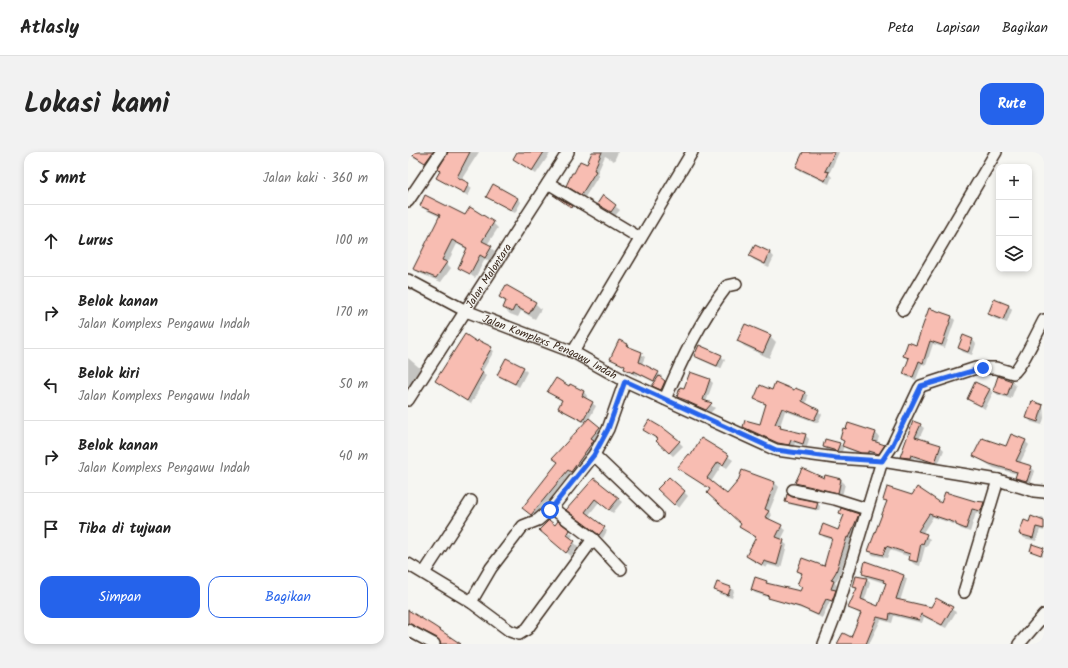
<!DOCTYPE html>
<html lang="id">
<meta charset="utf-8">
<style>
:root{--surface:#fff;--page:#f2f2f2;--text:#222;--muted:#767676;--line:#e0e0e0;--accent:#2563eb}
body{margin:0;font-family:Kalam,sans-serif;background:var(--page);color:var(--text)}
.controls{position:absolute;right:12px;top:12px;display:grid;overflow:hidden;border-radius:8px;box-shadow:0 2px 6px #0003}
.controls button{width:36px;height:36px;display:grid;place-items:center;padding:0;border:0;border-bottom:1px solid var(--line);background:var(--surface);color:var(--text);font:20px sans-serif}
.stop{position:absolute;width:12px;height:12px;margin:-9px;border:3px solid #2563eb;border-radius:50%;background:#fff}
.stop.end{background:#2563eb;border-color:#fff;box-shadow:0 1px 4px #0008}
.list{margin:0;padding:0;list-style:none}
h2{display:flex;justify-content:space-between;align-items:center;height:52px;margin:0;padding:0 16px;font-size:17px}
h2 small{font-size:13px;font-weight:400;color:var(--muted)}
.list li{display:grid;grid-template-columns:26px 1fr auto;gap:12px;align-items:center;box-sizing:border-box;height:72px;padding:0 16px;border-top:1px solid var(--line)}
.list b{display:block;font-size:15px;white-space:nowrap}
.list p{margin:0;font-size:13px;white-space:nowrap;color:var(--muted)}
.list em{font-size:13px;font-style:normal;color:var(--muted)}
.actions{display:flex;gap:8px;padding:12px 16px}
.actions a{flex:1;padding:9px 0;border:1px solid var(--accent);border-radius:12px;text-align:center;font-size:14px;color:var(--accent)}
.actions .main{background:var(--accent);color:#fff}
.icon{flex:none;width:22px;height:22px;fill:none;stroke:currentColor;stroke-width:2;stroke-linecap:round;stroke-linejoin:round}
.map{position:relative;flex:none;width:636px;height:492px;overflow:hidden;border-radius:12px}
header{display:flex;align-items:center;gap:24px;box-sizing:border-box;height:56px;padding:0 20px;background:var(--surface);border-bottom:1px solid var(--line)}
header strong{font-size:19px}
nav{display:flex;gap:22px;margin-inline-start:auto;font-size:14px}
.intro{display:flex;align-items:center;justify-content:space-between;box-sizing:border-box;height:96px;padding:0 24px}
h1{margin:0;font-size:28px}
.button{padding:10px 18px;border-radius:12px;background:var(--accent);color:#fff;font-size:14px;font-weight:700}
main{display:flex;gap:24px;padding:0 24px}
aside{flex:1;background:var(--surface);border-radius:12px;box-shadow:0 2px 6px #0003}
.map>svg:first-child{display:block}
</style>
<header>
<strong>Atlasly</strong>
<nav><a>Peta</a><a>Lapisan</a><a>Bagikan</a></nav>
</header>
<div class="intro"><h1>Lokasi kami</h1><a class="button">Rute</a></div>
<main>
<aside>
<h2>5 mnt<small>Jalan kaki · 360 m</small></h2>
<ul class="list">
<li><svg class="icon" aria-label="ahead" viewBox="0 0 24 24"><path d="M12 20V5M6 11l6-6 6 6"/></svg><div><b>Lurus</b></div><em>100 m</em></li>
<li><svg class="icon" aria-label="right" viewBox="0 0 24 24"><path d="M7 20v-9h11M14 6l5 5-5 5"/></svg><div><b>Belok kanan</b><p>Jalan Komplexs Pengawu Indah</p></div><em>170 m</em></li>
<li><svg class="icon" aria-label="left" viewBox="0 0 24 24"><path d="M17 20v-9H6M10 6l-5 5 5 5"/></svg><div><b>Belok kiri</b><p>Jalan Komplexs Pengawu Indah</p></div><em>50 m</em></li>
<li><svg class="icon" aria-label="right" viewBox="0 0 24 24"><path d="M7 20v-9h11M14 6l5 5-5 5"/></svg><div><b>Belok kanan</b><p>Jalan Komplexs Pengawu Indah</p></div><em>40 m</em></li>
<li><svg class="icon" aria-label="arrive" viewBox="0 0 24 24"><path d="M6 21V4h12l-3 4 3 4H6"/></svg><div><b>Tiba di tujuan</b></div></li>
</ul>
<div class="actions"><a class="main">Simpan</a><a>Bagikan</a></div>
</aside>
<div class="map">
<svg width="636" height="492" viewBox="0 0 636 492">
<rect width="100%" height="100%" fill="#f6f6f2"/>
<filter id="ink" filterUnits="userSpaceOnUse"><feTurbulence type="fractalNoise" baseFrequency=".025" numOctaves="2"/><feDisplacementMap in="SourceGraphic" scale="8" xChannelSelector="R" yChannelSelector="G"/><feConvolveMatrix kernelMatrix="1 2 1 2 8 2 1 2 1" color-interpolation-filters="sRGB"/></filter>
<g filter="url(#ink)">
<g fill="#0003">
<polygon points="0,0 30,0 22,14 0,2"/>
<polygon points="42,0 71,0 53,28 64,36 60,44 30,26"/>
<polygon points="110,0 143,0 128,22 106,7"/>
<polygon points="186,0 210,0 206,9 197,4 189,22 191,23 177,45 159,33 180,13"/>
<polygon points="396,0 431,0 421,22 424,25 421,32 393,19 389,15"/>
<polygon points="79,45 109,46 113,50 107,61"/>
<polygon points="195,45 212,58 207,64 190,52"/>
<polygon points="13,54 85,71 90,76 79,93 88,100 82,110 77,107 67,126 51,115 60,98 49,92 39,112 43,116 33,130 11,121 6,116 32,65 18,58"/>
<polygon points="347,94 362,101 366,105 361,115 346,108 342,104"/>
<polygon points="92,145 127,151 133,157 127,167 113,159 110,165 102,162 96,156 98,151"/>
<polygon points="601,154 604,158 599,171 585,166 581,162"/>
<polygon points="544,165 547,168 537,196 525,192 518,213 514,212 508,228 499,225 496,222 501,208 496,204"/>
<polygon points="362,184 368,190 361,206 336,194 330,188"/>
<polygon points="555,185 565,188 568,192 564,203 555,200 551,196"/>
<polygon points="71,189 86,199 74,220 78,224 63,252 28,229"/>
<polygon points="219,193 237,205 234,212 254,224 252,227 261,233 257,241 246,234 248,231 230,222 229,224 220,220 218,215 203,207"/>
<polygon points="287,204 313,204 317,208 313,217 291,207"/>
<polygon points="0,206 13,217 1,235 0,234"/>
<polygon points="115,216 119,220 111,235 90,223"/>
<polygon points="591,225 604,230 608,234 603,247 590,243 586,239"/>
<polygon points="302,228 305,231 298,250 307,256 302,261 275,249 271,245 277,237"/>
<polygon points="163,233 176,240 179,244 178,247 188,254 181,267 195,279 186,290 188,292 166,323 163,321 127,366 118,359 151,311 146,306 177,271 155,259 151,256 154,249 141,240 162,235"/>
<polygon points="581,237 585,241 577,257 560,246"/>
<polygon points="365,239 397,241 400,244 398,252 414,262 410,271 377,259 372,274 376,278 397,283 401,287 399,295 387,291 385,296 375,295 340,279 336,275 353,274 359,254 347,247"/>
<polygon points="635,254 636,266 634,273 623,270 620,266"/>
<polygon points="440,272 468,281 471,285 469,291 476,293 480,297 474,305 465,302 464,304 458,304 439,297 436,294 433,302 420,299 416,295 431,292 435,295 437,290 433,286"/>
<polygon points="512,273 516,276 511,287 532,294 536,298 530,313 506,306 505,309 496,308 493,305"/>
<polygon points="236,278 271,290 275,294 265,304 253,293 250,288"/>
<polygon points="294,287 325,308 319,316 314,313 303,330 319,343 367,331 371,335 361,360 364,363 361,368 378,378 373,388 379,393 373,416 360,413 358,416 343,408 339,404 348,386 332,375 334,372 303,338 271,316 283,305"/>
<polygon points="617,289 621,293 612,311 623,315 627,319 622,333 611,329 608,326 609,322 586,316 566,304"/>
<polygon points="262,326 280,344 271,356 250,337"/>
<polygon points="186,327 214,350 205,361 191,350 180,364 199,379 195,386 163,362"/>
<polygon points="433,328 437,332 434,344 392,335 388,331"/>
<polygon points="476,347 534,353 567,350 576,351 580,355 577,363 568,361 562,380 553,377 548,373 525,365 514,382 522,387 519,395 517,395 512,414 506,412 502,408 502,405 482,398 479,406 465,403 461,399 480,351"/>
<polygon points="378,349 409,351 412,354 411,359 381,352"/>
<polygon points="432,361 450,363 454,366 445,388 443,388 431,424 427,431 429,434 427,439 430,443 428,452 422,449 414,466 397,458 347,441 344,438 359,430 361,433 393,440 394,437 390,433 394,423 390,419 417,415 425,388 416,385 412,381 431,379 436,364"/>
<polygon points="633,365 636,366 636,379 632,378 628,389 616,386 613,382 621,371 632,369"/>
<polygon points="150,371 165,383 162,387 170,394 163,404 136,381"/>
<polygon points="635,397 635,404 623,399"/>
<polygon points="455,421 496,424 499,427 492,449 524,457 528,448 548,460 538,476 516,465 514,471 486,464 484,471 473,468 461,492 430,492 444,487 453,463 442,456 449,438 446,435 459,427 462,431 456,450 471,456 479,432 458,425"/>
<polygon points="323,436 326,439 324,446 311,442 308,438"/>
</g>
<g fill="#f8bdb2" stroke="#3b2a1e">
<polygon points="0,0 25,0 17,11"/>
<polygon points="40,0 62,0 49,25 61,31 56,41 28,26 32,19 30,17"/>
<polygon points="109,0 136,0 124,19 105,7"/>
<polygon points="184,0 194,0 186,18 188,19 173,43 158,34 164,21 166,21 172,9 179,12"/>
<polygon points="395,0 427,0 417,19 421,20 417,29 388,15"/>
<polygon points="85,32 110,46 103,58 78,45"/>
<polygon points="17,43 57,63 62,55 86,70 74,89 84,94 77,106 72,103 62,122 50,116 59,96 44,88 34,108 39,110 28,126 5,117 32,63 12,54"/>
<polygon points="145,43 146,43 165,54 164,56"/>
<polygon points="195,43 208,53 203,60 189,52"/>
<polygon points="347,93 362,100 357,112 341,104"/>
<polygon points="98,133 128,150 121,162 107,154 104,160 95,156 98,149 91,145"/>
<polygon points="586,147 601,153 595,168 580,162"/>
<polygon points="521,156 544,164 534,193 522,189 515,211 511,209 505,225 495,222 501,206 495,204 500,190 508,193"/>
<polygon points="337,172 363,183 355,201 329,189"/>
<polygon points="57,182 69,190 70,188 84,195 71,218 75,220 59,249 27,229"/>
<polygon points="555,183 565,187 560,200 550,196"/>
<polygon points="211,188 220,192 219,194 234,200 231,210 251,220 246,229 226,219 226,221 216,217 217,214 202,207"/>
<polygon points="291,193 314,203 309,214 286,204"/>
<polygon points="98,206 116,215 107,232 89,223"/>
<polygon points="282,220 302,227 295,248 304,251 298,258 280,250 280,249 269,245 272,235 276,236"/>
<polygon points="251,224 257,229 253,238 244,234"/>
<polygon points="590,224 604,229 599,244 585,239"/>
<polygon points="148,226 161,234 162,232 176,239 174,244 185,250 175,269 150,256 154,248 139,240"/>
<polygon points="367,230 386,238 387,236 397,240 394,249 411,258 406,268 374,256 367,272 373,273 372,276 398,282 395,292 383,288 381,293 370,291 335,275 337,268 352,272 358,252 346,247 352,233 364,238"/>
<polygon points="567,230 582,237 573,254 559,247"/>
<polygon points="624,249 635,253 630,270 618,266"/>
<polygon points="181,266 192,275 183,286 186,288 163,320 160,318 123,363 114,356 150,310 144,306"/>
<polygon points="241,268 258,278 272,289 261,301 248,289 250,287 235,278"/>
<polygon points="505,269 513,272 507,285 533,293 527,311 503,303 502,306 492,305"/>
<polygon points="440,271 468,280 465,289 477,293 471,302 461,299 461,301 453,301 434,294 436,289 432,287 435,276 438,277"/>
<polygon points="603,282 618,288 608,309 624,314 619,329 607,326 609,320 582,312 565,304 574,286 598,294"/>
<polygon points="293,286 321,303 315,313 310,310 299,326 319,342 330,329 334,318 367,330 357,357 361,359 357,365 374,373 368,385 376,388 369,413 356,409 354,413 338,404 348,385 331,375 333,372 299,341 302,337 269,316 281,302 283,303"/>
<polygon points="417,287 432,291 429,299 415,295"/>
<polygon points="394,316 416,326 417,323 433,327 430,341 387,331"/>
<polygon points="261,325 277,339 266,353 249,337"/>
<polygon points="186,326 211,346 201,358 187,347 177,360 197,375 191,383 158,358"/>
<polygon points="479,335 504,343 509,335 533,351 537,340 567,349 576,350 573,359 564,357 558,377 548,373 548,371 521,362 510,379 519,382 515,392 513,391 509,410 501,408 502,402 478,394 475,403 460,399 479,349 475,348"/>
<polygon points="379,342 384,345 410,350 408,357 377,350"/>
<polygon points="433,356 451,362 441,386 439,385 428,420 423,428 426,429 423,437 428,438 424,449 418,447 410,463 392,455 360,446 361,444 343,438 347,425 359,429 358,431 392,439 394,435 389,433 394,421 389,419 394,406 416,414 424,386 411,382 415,372 430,378 436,363 431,361"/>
<polygon points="623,364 636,369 636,377 628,375 625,386 611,382 616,368 621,370"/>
<polygon points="141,368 147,373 150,369 162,378 159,383 167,389 158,401 131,378"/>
<polygon points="624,392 636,396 633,403 622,399"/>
<polygon points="457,409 496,423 488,447 523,455 528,446 545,455 534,473 513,462 511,468 482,461 481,468 469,465 458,492 429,492 435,481 443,485 453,461 440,456 449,436 445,435 448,424 459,426 453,447 470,454 478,431 475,430 476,428 454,422"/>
<polygon points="309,430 323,435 320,443 306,438"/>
<polygon points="0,458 26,474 53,492 33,492 29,486 0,471"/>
</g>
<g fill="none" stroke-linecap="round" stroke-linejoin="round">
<defs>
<g id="minor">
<polyline points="140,31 232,86"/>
<polyline points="0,49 33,0"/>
<path id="s1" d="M0,128l58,31 107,41 52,29 151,69 60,8 46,3 116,19 36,11 10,1"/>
<polyline points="495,158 588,0"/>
<polyline points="165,200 284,0"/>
<path d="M257,247c17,-40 35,-78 62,-113l9,-2"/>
<path id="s2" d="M0,248l160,-248"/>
<polyline points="186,303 249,363"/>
<polyline points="385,338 427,347 459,357"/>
<polyline points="144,356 185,387 213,417"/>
<polyline points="0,412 63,450 102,479 111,482 119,477 185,387"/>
<polyline points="16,421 63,349"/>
<polyline points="556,440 590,328"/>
<polyline points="63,450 83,416 115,374 130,368 144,356 186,303 200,277 217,229"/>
<polyline points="0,478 26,492"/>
<path d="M416,492l12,-31 46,-152 10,-15 27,-57 2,-3 55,-18h20l17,5c8,-5 25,-42 31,-53"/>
<polyline points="611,492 636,463"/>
</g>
</defs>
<use href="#minor" stroke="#3b2a1e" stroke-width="14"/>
<use href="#minor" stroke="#f6f6f2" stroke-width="11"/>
</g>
</g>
<g fill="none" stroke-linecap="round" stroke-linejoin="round" filter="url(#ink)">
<polyline stroke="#2563eb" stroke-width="5" points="142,358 186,303 200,277 217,229 368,298 428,306 474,309 484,294 513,234 575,216"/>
</g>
<g text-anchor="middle" stroke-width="3" stroke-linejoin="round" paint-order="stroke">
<g font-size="11" fill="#3b2a1e" stroke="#f6f6f2">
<text dy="4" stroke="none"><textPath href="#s2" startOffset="148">Jalan Malontara</textPath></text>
<text dy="4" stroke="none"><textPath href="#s1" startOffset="157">Jalan Komplexs Pengawu Indah</textPath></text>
</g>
</g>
</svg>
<div class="controls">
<button>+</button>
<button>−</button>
<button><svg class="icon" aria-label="layers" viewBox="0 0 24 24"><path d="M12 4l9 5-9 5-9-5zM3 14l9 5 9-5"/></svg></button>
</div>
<div class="stop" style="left:142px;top:358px"></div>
<div class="stop end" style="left:575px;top:216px"></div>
</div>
</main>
